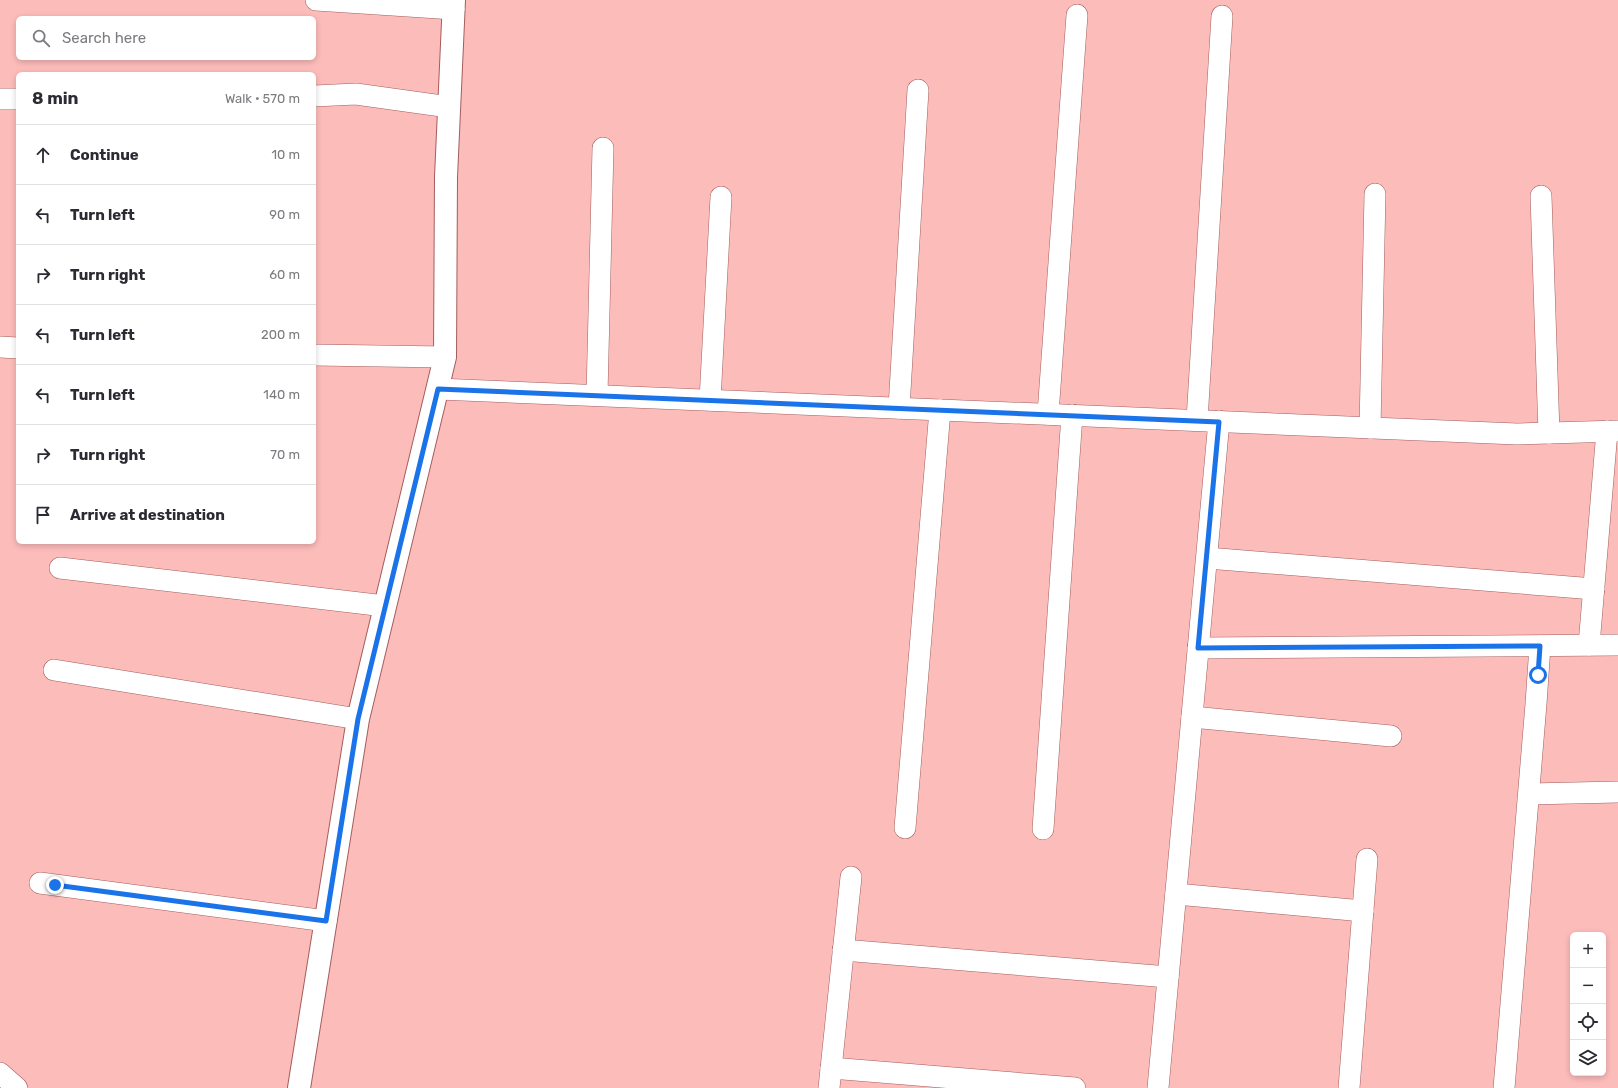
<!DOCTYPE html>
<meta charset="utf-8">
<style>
:root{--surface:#fff;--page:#f2f2f3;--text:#2b2b33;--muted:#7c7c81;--line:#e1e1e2}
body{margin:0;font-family:Rubik,sans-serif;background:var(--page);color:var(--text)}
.controls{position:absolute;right:12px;bottom:12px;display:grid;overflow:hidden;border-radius:6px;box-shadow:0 2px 6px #0003}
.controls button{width:36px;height:36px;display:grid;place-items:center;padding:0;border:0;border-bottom:1px solid var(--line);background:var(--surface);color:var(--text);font:20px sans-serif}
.stop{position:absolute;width:12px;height:12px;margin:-9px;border:3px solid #1a73e8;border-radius:50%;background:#fff}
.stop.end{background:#1a73e8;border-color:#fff;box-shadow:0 1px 4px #0008}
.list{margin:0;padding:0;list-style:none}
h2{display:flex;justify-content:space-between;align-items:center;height:52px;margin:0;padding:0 16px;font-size:17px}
h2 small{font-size:13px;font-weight:400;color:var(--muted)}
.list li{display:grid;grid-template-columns:26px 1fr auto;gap:12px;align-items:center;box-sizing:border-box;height:60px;padding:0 16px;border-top:1px solid var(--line)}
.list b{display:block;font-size:15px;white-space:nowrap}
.list em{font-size:13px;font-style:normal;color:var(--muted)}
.icon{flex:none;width:22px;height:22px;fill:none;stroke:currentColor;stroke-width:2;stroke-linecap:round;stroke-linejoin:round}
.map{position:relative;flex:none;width:1618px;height:1088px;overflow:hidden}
.search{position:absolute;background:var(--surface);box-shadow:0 2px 6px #0003;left:16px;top:16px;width:300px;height:44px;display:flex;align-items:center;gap:10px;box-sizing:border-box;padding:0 14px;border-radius:6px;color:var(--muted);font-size:15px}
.panel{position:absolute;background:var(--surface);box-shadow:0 2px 6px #0003;left:16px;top:72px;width:300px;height:472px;border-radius:6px}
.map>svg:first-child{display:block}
</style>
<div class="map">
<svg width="1618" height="1088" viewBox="0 0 1618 1088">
<rect width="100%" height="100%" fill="#fcbcba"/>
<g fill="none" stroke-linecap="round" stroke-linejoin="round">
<defs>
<g id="street">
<polyline points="316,0 454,9"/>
<polyline points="314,96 356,94 449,107"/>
<polyline points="0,99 18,99"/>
<polyline points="1541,196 1549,433"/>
<polyline points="0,347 18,348"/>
<polyline points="314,355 445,357"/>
<polyline points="438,389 1517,434 1618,431"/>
<polyline points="597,395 603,148"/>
<polyline points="710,400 721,197"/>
<polyline points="899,408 918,90"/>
<polyline points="1048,414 1077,15"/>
<polyline points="1197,420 1222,16"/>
<polyline points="1370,428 1375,194"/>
<polyline points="1207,558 1594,589"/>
<polyline points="60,568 385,606"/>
<polyline points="1589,645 1607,431"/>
<polyline points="1198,648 1618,645"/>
<polyline points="54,670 358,719"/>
<polyline points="1192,717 1391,736"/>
<polyline points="1529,794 1618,792"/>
<polyline points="905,828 940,410"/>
<polyline points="1043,829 1072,415"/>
<polyline points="40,883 326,921"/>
<polyline points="1176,894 1363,911"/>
<polyline points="843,950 1168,977"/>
<polyline points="831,1068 1075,1088"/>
<polyline points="0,1073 17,1088"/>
<polyline points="829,1088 851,877"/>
<polyline points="1158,1088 1219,421"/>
<polyline points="1349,1088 1367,859"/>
<polyline points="1504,1088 1536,704 1540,646"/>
</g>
<polyline id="secondary" points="299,1088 358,719 445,357 446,177 454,0"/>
</defs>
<use href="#street" stroke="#a45d5d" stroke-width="22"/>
<use href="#secondary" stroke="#a45d5d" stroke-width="24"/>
<use href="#street" stroke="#fff" stroke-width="21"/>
<use href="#secondary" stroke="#fff" stroke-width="22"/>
</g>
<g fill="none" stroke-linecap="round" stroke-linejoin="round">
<polyline stroke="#1a73e8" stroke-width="5" points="55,885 326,921 358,719 438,389 1219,422 1198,648 1540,646 1538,675"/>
</g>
</svg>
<div class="controls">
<button>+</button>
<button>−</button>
<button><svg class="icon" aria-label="locate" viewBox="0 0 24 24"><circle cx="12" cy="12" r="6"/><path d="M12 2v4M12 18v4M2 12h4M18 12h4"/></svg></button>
<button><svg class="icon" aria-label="layers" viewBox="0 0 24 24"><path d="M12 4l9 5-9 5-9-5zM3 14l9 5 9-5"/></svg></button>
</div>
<div class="stop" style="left:1538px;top:675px"></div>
<div class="stop end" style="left:55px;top:885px"></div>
<div class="search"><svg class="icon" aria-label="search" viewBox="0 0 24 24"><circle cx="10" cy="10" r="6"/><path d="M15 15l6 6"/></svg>Search here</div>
<section class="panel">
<h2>8 min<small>Walk · 570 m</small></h2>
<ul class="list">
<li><svg class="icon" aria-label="ahead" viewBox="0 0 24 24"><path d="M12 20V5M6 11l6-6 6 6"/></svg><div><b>Continue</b></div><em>10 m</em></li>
<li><svg class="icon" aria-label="left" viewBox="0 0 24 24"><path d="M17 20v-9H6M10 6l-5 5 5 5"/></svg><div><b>Turn left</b></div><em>90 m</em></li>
<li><svg class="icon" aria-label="right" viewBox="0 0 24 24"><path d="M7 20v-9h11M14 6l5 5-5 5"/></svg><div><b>Turn right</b></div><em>60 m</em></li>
<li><svg class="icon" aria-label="left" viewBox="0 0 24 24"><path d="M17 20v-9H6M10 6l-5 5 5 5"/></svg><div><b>Turn left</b></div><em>200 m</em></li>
<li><svg class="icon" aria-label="left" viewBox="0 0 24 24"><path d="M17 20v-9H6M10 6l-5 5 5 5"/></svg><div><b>Turn left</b></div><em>140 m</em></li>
<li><svg class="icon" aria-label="right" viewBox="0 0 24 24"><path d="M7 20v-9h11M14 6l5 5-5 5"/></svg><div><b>Turn right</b></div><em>70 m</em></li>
<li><svg class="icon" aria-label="arrive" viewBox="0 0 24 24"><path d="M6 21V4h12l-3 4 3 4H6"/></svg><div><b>Arrive at destination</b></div></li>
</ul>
</section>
</div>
